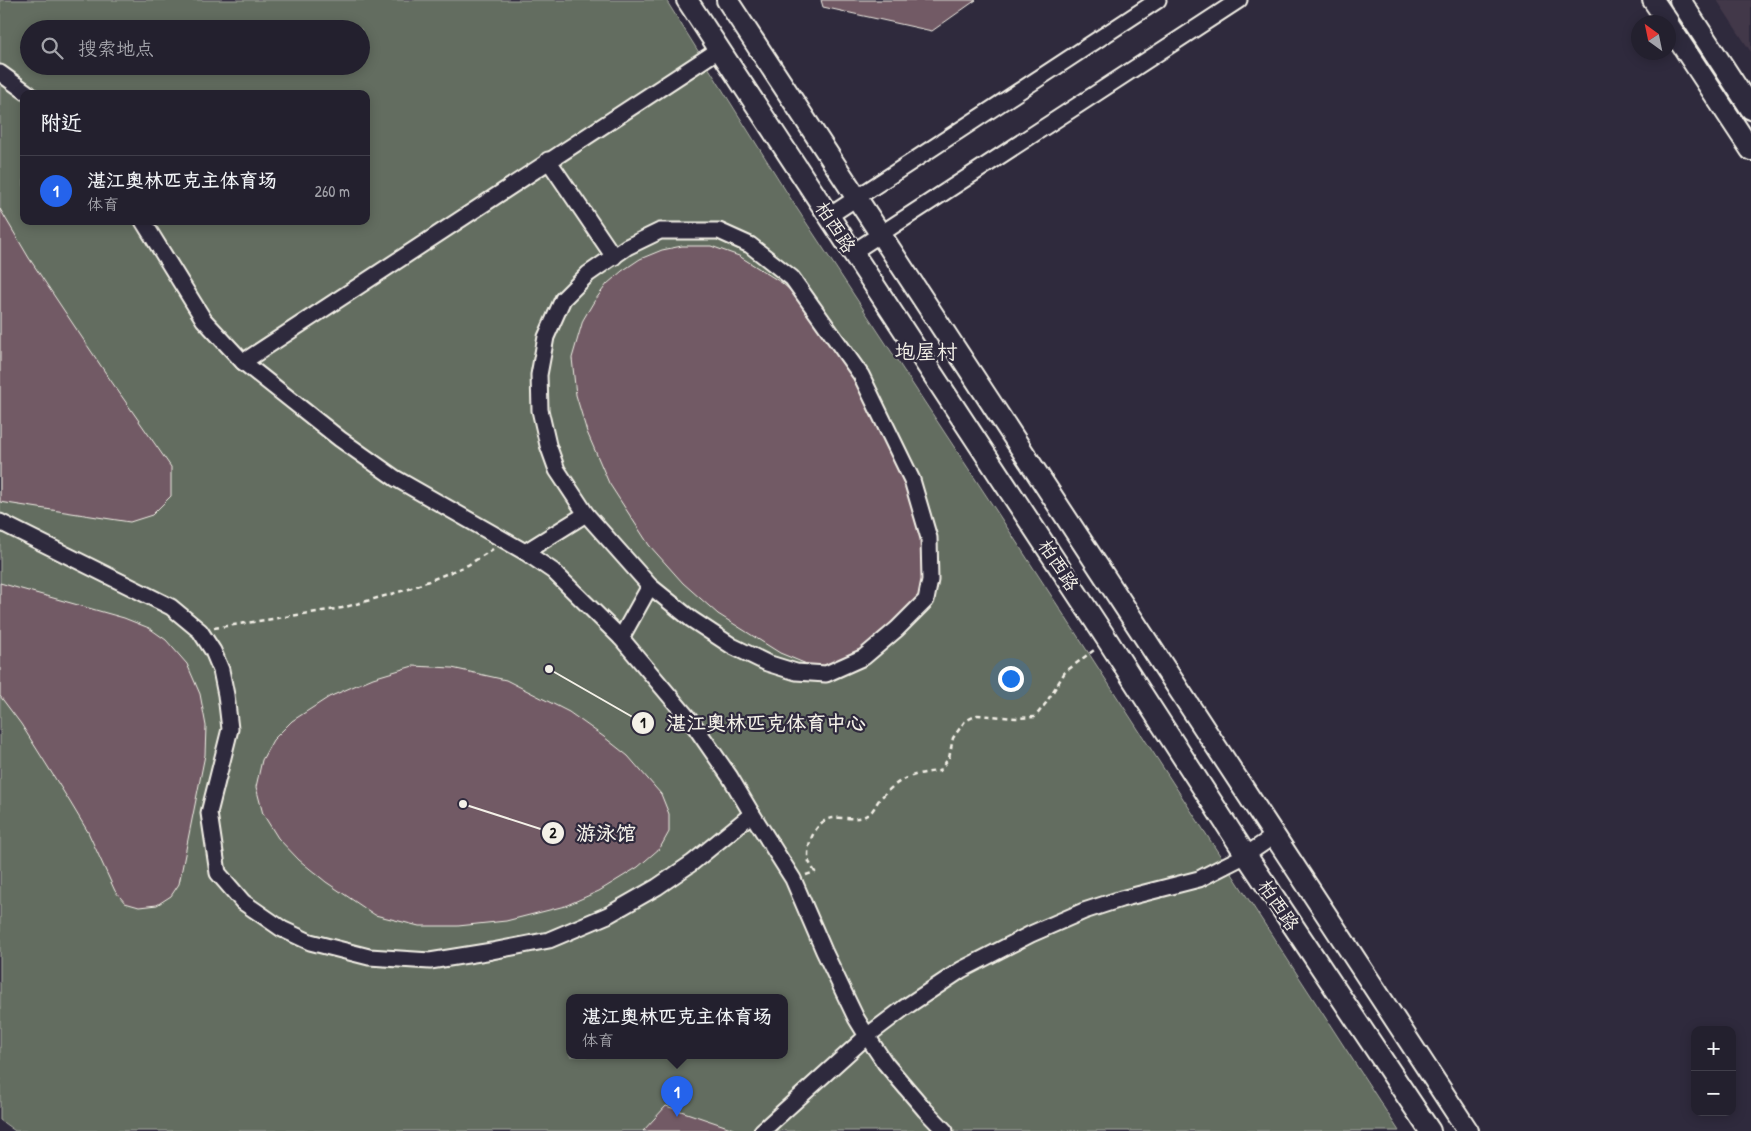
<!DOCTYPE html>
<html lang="zh">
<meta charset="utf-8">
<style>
:root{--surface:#23202e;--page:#2b2836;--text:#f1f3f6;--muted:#a3a3aa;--line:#403e4a;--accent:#2563eb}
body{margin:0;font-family:"Patrick Hand","LXGW WenKai TC",sans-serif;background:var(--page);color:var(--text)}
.controls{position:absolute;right:15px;bottom:15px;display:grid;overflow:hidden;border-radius:10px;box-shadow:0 2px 12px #0003}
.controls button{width:45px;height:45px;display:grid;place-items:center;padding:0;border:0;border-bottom:1px solid var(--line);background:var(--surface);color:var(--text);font:25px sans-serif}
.compass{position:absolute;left:1631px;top:15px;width:45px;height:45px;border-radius:50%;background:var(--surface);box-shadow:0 2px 12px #0003;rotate:327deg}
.you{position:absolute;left:1010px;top:678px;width:18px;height:18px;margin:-12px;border:4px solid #fff;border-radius:50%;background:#1a73e8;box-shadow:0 0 0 8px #1a73e833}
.badge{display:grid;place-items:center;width:32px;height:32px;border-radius:50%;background:var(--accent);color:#fff;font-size:16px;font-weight:700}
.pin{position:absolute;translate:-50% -41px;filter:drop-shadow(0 1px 2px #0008)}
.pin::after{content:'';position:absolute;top:26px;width:18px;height:15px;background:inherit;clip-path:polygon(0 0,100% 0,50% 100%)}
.popup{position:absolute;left:566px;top:994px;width:222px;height:65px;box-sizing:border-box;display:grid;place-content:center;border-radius:10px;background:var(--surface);filter:drop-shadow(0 1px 4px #0005);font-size:16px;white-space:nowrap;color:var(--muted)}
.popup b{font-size:19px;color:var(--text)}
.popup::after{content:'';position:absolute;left:50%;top:100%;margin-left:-10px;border:10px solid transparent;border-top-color:var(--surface)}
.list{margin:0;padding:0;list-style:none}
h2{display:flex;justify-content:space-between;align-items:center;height:65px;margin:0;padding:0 20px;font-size:21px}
h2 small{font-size:16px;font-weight:400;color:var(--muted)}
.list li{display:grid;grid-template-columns:32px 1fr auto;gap:15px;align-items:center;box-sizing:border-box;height:70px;padding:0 20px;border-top:1px solid var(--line)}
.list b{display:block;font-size:19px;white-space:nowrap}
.list p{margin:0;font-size:16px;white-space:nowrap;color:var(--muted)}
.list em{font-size:16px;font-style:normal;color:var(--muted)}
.icon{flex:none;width:28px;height:28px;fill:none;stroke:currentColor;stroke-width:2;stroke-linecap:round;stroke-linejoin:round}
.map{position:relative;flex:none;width:1751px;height:1131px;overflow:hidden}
.search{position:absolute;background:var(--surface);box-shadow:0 2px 12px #0003;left:20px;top:20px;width:350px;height:55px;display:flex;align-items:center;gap:12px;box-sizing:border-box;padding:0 18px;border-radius:28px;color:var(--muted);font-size:19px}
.panel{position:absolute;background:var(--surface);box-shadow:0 2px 12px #0003;left:20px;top:90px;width:350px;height:135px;border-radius:10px}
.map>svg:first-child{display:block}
</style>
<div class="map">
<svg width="1751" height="1131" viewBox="0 0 1751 1131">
<rect width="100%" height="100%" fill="#2f2a3d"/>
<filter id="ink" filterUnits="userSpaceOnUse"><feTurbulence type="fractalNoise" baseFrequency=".02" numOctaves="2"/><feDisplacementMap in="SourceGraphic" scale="10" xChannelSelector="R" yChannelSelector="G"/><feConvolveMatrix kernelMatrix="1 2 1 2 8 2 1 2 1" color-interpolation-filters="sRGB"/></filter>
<g filter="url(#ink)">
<polygon fill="#433849" points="1717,0 1751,0 1751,52"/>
<path fill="#636d61" stroke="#acafa4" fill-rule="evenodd" d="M0,0h666l130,207 201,305 402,619h-1384l-15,-11zM29,29h332v37h-332zM24,94h342v127h-342zM570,998h214v58h-214z"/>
<g fill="#725a65" stroke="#f4f1e8">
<polygon points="821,0 976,0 932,31 823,7"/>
<polygon points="0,209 29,258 109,378 171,467 171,496 152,515 130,522 0,502"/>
<polygon points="682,246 711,246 739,256 782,283 827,323 910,481 920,532 923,571 922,586 919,602 845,667 814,667 780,653 718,614 683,583 649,545 609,483 587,432 576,395 572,358 583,320 593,303 607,284 622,271 640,259 662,250"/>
<polygon points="0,583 124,618 149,628 166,640 187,664 200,694 206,726 205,755 179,884 171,896 157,905 139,907 125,903 115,891 88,832 70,802 21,724 0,696"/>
<polygon points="413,666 452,668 506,680 569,712 604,737 628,756 661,794 669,814 669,832 660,848 638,867 599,891 565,906 506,921 458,926 419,926 375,915 326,882 299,860 278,838 263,814 256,787 262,760 273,740 292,721 329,697 373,678"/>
<polygon points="666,1106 728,1127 738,1131 643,1131"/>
</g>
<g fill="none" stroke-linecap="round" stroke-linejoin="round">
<defs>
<g id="minor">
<polyline points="0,73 29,94"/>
<polyline points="548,160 614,257"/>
<polyline points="829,216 1158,0"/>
<polyline points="143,221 204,320 243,362 340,439 395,478 525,552 553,571 621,638 694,725 730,777 752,814 793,879 824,951 856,1018 867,1036 885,1063 925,1110 945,1131"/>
<polygon points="660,231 719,231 750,245 792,278 861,375 912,480 929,538 930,580 926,600 897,629 864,657 826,674 796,672 767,663 732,646 691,619 650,586 586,514 557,470 548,445 540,410 539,375 546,337 563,299 588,274 627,247"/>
<polyline points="853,252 1239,0"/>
<polyline points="243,362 720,49"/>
<polyline points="0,522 171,607 200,631 213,651 221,670 226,695 230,729 209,813 218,873 243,902 282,929 310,942 369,957 430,961 492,951 549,940 608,915 657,887 692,863 752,814"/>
<polyline points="525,552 586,514"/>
<polyline points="621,638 650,586"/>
<polyline points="762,1131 867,1036 904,1008 961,970 1031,934 1084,911 1121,899 1199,879 1246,855 1274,836"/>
</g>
<g id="major">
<polyline points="687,0 1108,641 1246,855 1430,1131"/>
<polyline points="727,0 1468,1131"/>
<polyline points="1653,0 1668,22"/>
<polyline points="1680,0 1751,109"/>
<polyline points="1668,24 1751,150"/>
</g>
</defs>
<use href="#minor" stroke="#f4f1e8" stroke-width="19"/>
<use href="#major" stroke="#f4f1e8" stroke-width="24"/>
<g stroke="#f4f1e8" stroke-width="2.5" stroke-dasharray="5 4" stroke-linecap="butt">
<polyline points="214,628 342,608 409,589 468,565 493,549"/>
<path d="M806,875l9,-3c-2,-3 -4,-7 -6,-10 -4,-14 5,-38 19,-43 14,-4 30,4 42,-6 4,-3 6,-9 9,-13 20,-22 31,-26 60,-29l10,-13 4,-20 12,-17 12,-6 39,3 19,-1 11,-14 19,-31 29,-22"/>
</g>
<use href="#minor" stroke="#2f2a3d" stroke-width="15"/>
<use href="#major" stroke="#2f2a3d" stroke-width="20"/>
</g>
</g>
<g text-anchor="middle" stroke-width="4.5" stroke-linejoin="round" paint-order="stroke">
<g font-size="19" fill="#f4f1e8" stroke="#2f2a3d">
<text transform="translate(836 227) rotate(57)" y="7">柏西路</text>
<text transform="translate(1059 565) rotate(57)" y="7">柏西路</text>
<text transform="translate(1279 905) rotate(56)" y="7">柏西路</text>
</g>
<g font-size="21" fill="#f4f1e8" stroke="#2f2a3d">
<text x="926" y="359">垉屋村</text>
</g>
</g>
<path fill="none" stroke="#f4f1e8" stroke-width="2" d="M549 669L643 723M463 804L553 833"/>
<g fill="#f4f1e8" stroke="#2f2a3d" stroke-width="2">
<circle cx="549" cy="669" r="5"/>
<circle cx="463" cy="804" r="5"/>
<circle cx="643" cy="723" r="12"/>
<circle cx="553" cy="833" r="12"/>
</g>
<g font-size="15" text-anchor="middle" font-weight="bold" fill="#111">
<text x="643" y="728">1</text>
<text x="553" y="838">2</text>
</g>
<g font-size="20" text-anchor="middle" font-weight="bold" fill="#f4f1e8" stroke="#2f2a3d" stroke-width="4.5" stroke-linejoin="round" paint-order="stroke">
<text x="766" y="730">湛江奥林匹克体育中心</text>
<text x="606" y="840">游泳馆</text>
</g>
</svg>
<div class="controls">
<button>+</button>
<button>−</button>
</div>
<svg class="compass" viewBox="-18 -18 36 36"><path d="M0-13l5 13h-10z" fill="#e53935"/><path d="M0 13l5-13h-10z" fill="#a3a3aa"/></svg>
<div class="you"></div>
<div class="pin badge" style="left:677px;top:1117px">1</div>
<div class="popup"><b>湛江奥林匹克主体育场</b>体育</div>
<div class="search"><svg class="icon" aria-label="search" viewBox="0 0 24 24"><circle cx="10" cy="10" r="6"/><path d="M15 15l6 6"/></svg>搜索地点</div>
<section class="panel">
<h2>附近<small></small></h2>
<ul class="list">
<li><span class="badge">1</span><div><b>湛江奥林匹克主体育场</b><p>体育</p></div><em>260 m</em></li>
</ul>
</section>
</div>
